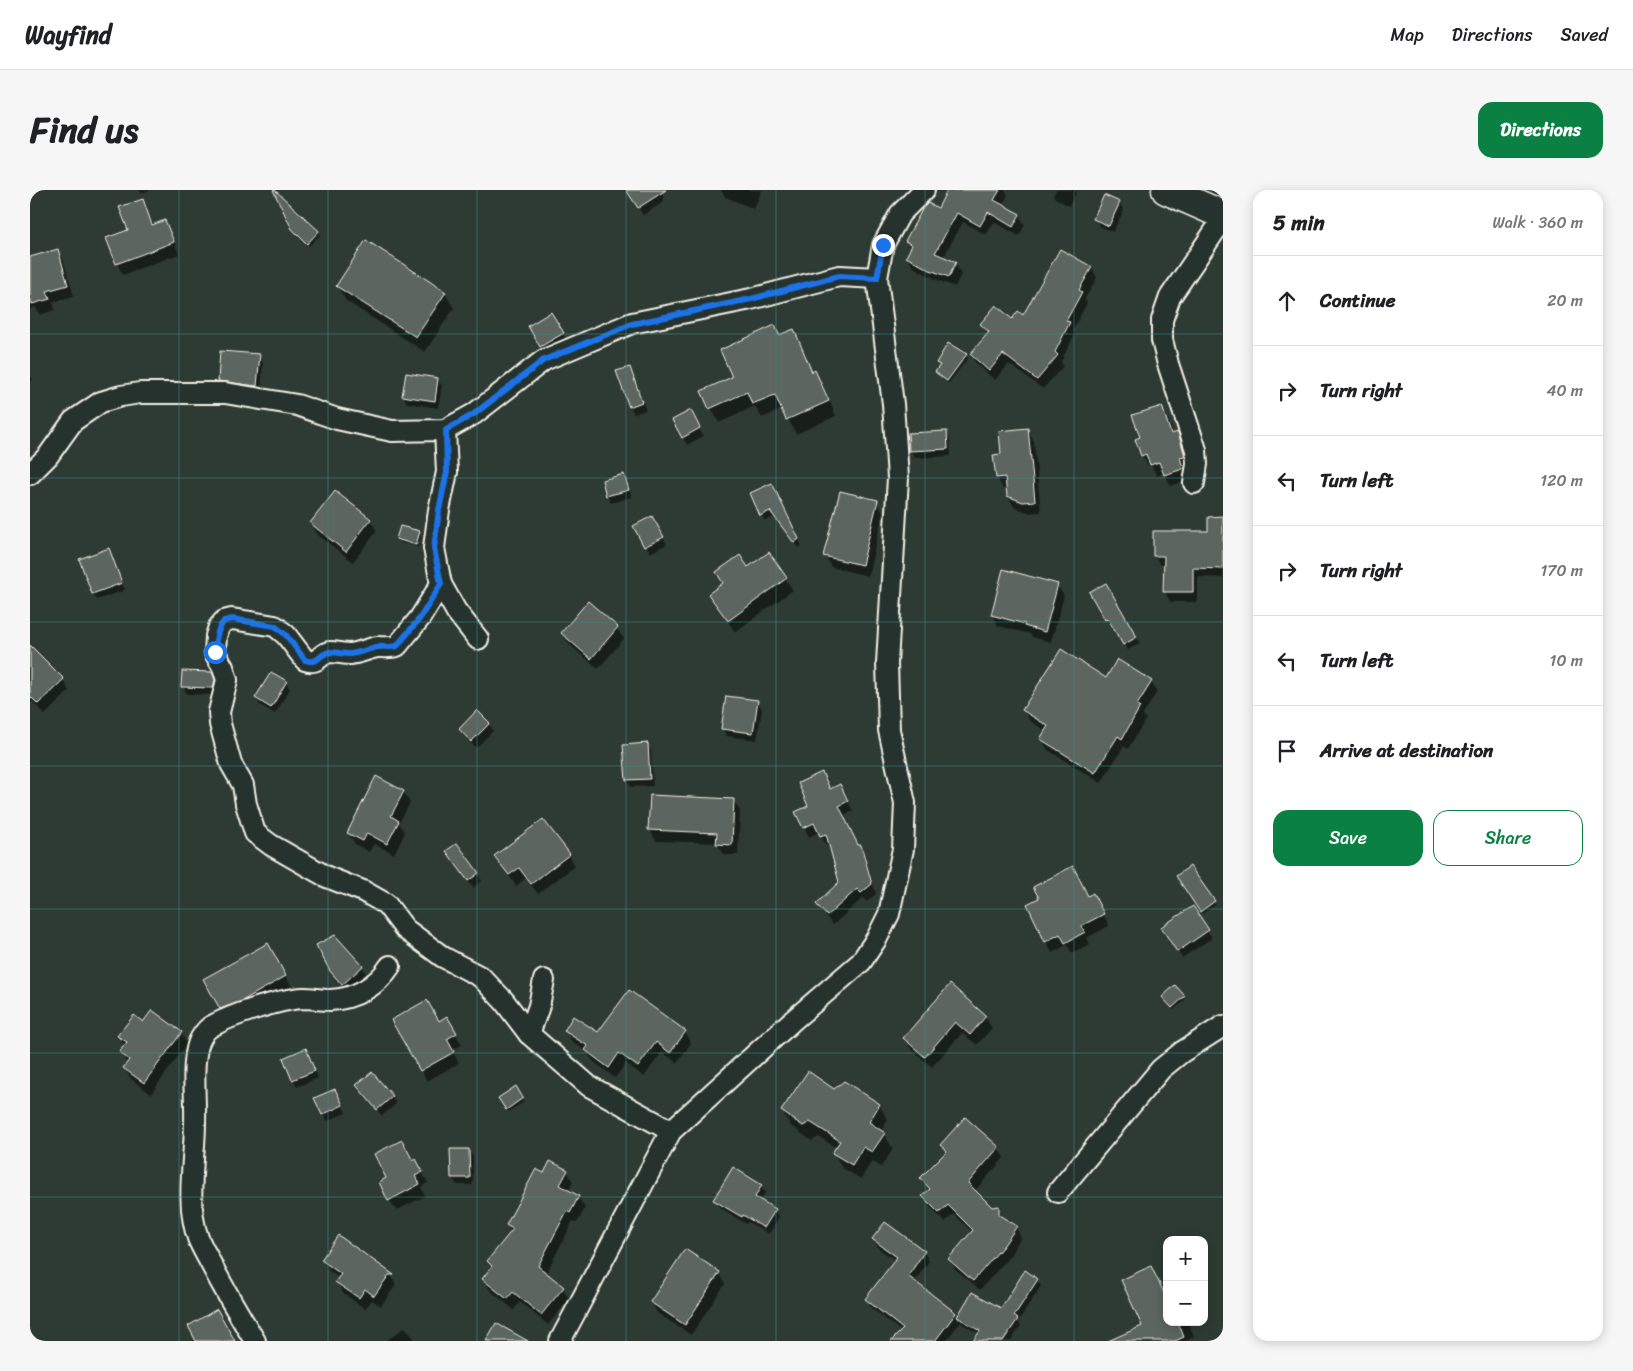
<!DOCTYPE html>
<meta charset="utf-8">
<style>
:root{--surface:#fff;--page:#f6f6f6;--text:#202124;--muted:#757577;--line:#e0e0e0;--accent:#0b8043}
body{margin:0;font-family:Sriracha,sans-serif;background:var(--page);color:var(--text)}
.controls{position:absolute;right:15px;bottom:15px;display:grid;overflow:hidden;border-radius:10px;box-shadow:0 2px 12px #0003}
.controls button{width:45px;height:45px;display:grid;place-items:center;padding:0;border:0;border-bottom:1px solid var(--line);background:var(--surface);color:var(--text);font:25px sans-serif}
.stop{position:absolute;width:15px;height:15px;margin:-11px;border:4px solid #1a73e8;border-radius:50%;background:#fff}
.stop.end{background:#1a73e8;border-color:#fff;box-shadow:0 1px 5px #0008}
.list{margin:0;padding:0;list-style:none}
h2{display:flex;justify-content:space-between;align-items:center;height:65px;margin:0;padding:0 20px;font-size:21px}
h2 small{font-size:16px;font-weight:400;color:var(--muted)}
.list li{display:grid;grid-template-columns:32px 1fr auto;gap:15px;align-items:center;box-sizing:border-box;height:90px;padding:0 20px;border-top:1px solid var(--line)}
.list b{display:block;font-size:19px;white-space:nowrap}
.list em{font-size:16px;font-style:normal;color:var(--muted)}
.actions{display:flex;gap:10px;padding:15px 20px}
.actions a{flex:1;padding:11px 0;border:1px solid var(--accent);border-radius:15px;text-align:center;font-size:18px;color:var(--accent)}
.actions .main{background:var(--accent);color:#fff}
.icon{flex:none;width:28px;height:28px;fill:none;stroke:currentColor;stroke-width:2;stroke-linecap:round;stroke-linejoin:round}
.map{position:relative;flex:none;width:1193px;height:1151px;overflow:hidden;border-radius:15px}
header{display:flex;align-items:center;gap:30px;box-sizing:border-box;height:70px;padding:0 25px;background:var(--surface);border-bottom:1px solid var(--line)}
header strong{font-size:24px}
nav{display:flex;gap:28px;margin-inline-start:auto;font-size:18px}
.intro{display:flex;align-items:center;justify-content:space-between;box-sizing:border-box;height:120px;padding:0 30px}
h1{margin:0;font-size:35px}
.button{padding:12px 22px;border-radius:15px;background:var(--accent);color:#fff;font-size:18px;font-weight:700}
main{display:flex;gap:30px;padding:0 30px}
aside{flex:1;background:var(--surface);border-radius:15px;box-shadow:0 2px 12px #0003}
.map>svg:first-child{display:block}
</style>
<header>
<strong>Wayfind</strong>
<nav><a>Map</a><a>Directions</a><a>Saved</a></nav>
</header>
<div class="intro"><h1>Find us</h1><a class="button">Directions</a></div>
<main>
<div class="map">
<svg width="1193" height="1151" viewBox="0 0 1193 1151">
<rect width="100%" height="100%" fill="#2e3b34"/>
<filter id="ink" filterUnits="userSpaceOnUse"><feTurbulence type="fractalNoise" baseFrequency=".02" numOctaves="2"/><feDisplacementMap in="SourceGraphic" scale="10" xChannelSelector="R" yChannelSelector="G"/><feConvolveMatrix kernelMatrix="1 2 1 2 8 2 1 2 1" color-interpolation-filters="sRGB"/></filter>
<g filter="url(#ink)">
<g fill="#0007">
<polygon points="109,0 121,0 111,3"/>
<polygon points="597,0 630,0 634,7 634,12 613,25"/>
<polygon points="691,0 732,0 724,19 695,7"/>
<polygon points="919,0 975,0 978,5 972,16 989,25 995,35 989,46 964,32 956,45 933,32 913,68 925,73 931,84 925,97 907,90 883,77 877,67 881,60 876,51 908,20"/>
<polygon points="1026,0 1045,0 1046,3 1039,16 1025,8 1023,5"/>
<polygon points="112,10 124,36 135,32 141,43 149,64 93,85 87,74 77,49 99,41"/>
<polygon points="1089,13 1094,20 1083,42 1069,36 1065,28"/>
<polygon points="263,39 288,42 290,45 279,56"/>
<polygon points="28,61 34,72 44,106 23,112 25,120 10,125 5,117 0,119 0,69"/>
<polygon points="1062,78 1067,88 1055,109 1057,113 1043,140 1045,144 1031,172 1033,176 1013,199 979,174 965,190 947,175 941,165 958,145 952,134 982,131 993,127"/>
<polygon points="307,96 415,103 424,118 395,162 316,111"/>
<polygon points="521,124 537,151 515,163 499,136"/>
<polygon points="763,141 783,183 785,182 793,196 806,226 766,244 753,219 732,228 725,216 689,233 673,202 703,188 750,146"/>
<polygon points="918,155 936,165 938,168 919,193 907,182 910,177 907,173"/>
<polygon points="229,165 233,173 231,203 193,198 189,191"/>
<polygon points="599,178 616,220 604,224 600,216"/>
<polygon points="0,185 3,190 0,192"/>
<polygon points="407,189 412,196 408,218 377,213 373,206"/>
<polygon points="1131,217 1138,228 1143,244 1147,243 1153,254 1160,275 1160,277 1155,279 1159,290 1141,296 1134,283 1127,286 1121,275 1118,276 1112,265"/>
<polygon points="660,222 673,246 657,255 644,231"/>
<polygon points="998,240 1004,251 1011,322 1000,323 984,317 978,306 977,298 973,299 967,288 972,265"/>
<polygon points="916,243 920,250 921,266 885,268 880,261"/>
<polygon points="593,285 597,292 602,307 581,313 577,306 573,291"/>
<polygon points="745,300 772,356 768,358 744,327 735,331 731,325"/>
<polygon points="305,303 340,330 347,341 323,372 288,345 281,333"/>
<polygon points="847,311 853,323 838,386 801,377 795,365"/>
<polygon points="622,327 637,354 620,363 605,336"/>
<polygon points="1193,327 1193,388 1168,387 1168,412 1140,412 1135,402 1135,375 1130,375 1124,365 1180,342 1179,328"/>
<polygon points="389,342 391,346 388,357 369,352 368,349"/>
<polygon points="78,360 95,400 67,410 63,403"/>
<polygon points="738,364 763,400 705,442 679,404"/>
<polygon points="1027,395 1034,406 1021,452 1002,447 1000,444 968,436 962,424"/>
<polygon points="1075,395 1110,453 1098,460 1082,434 1080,435 1061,402"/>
<polygon points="558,413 587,438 594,449 568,479 539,454 532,443"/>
<polygon points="0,457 33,490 39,501 15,525 0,509"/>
<polygon points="153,482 181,483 188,499 186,505 157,504 153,497"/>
<polygon points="1076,489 1121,492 1127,502 1113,525 1116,529 1098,559 1094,556 1071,593 1018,560 1011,549 1016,541 1000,531 994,520"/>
<polygon points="256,492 260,499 245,524 230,515 226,508"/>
<polygon points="728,512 732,519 727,550 696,546 692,538"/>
<polygon points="447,522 459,534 463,541 446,558 434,546 430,539"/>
<polygon points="617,554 621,561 623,596 601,597 597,590"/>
<polygon points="810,595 823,621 814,625 828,657 830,656 835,666 846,704 837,712 833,708 803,735 793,723 787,714 811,692 800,654 796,655 789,642 779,647 774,637 780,617 800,600"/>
<polygon points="374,602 380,613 369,633 375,643 364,664 344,654 339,662 325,654 318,643"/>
<polygon points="703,610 710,621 708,665 694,665 687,653 626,651 620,640"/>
<polygon points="512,631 539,665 545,676 508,704 496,688 486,696 466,666"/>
<polygon points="427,654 452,691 443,698 421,668"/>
<polygon points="1160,678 1186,715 1172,724 1147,686"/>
<polygon points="1058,708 1069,716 1079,736 1057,748 1060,754 1042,763 1037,755 1022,763 998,715"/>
<polygon points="1163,718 1182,748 1152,768 1137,745"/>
<polygon points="237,754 262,797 218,822 197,830 175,789"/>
<polygon points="332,776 336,783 317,801 305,789 301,781"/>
<polygon points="920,796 955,827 962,838 947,855 932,843 902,877 881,859 874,848"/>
<polygon points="1133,807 1154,807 1155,810 1144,820"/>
<polygon points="417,828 432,855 422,860 429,873 397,891 363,830 409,832"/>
<polygon points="113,833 151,843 157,854 121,904 101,889 94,878 97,874 91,862 95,857 89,846"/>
<polygon points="536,841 569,843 655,842 661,853 647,873 632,862 614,887 596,873 585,888 563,871 557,862 542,852"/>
<polygon points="276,860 288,888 267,897 255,868"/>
<polygon points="814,893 849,915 858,930 851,941 854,944 863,959 851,977 842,971 831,989 812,978 804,963 807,958 789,947 782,951 761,936 752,921 804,901"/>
<polygon points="328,896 362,907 366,914 352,926"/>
<polygon points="486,898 494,912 478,922 470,908"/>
<polygon points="309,907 316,923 297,931 293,924"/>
<polygon points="911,955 968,958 974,968 945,1001 961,1018 968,1018 974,1029 986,1037 991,1047 980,1066 950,1100 925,1079 919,1069 943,1043 924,1024 915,1032 900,1017 894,1007 900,1001 891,988 916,964"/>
<polygon points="439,960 443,967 443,995 427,995 422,988"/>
<polygon points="383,972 392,982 398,993 391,997 395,1006 366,1021 350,993"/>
<polygon points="537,981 543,992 539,1001 548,1007 555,1018 547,1033 543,1031 516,1084 533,1098 539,1109 518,1135 490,1112 484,1120 460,1100 453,1089 462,1078 458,1071 482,1043 478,1035 514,985"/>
<polygon points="731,996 735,1003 730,1011 745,1020 749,1027 739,1044 718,1032 716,1034 689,1017 685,1010"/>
<polygon points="855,1033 894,1062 899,1071 884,1092 925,1124 928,1129 943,1103 971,1119 1007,1090 1011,1096 988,1132 991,1136 981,1151 945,1151 950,1144 932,1134 931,1131 916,1151 863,1151 872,1142 841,1118 836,1109 866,1071 848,1058 844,1049"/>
<polygon points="292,1070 360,1083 366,1095 351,1116 342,1110 335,1119 313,1103 307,1092 309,1088 299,1081"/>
<polygon points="1121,1077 1137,1109 1137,1132 1158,1132 1164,1146 1157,1151 1087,1151 1114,1136"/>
<polygon points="689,1083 695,1094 661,1145 627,1123 621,1112"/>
<polygon points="375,1137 386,1151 356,1151"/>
</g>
<g fill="#5c655e" stroke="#f4f1e8">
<polygon points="243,0 245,0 289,41 277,54 262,39"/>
<polygon points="596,0 636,0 608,18"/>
<polygon points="917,0 970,0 964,10 990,24 983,37 958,22 950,36 927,23 905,63 926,72 919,87 900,80 876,67 882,55 875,51 893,18 898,13 908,18"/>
<polygon points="1074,5 1090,12 1079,36 1063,29"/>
<polygon points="113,9 122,35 135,30 144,52 86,74 76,48 98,40 89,17"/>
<polygon points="336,50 416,102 386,147 306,96"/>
<polygon points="28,59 38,95 17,101 20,109 2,114 0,105 0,67"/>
<polygon points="1030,59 1062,77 1049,100 1052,102 1036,131 1040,132 1025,162 1028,165 1007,190 973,164 959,181 940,164 959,142 950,134 966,115 982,129 988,121 993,125"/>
<polygon points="521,122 534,143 510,157 498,136"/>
<polygon points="745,135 749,145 764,139 782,182 785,180 799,211 756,230 745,205 722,214 717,202 679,219 671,201 702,187 690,160"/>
<polygon points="918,153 937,164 917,191 905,182 910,175 906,173"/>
<polygon points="190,161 230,164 227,196 188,191"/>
<polygon points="600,177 612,212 599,217 586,181"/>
<polygon points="376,183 408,188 405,211 372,206"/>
<polygon points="1132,216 1141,244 1148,242 1155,266 1150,267 1153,279 1134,285 1129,272 1120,275 1116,264 1111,266 1105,249 1110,247 1102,225"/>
<polygon points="661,220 670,238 652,248 642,230"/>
<polygon points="998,238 1005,311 993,312 977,306 975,287 966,288 963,265 971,264 969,241"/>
<polygon points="917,241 918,259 879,261 878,243"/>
<polygon points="594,284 599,300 576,306 572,290"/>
<polygon points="742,293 769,349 764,353 740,321 730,326 720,303"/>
<polygon points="305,301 341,329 316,362 280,333"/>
<polygon points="810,301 848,310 832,375 793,366"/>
<polygon points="622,326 634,347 614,357 603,336"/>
<polygon points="1193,326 1193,379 1163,378 1163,402 1133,402 1134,366 1123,366 1123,341 1178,341 1178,327"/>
<polygon points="370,336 390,341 386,355 366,349"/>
<polygon points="79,358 92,393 62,404 49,369"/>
<polygon points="739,362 757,388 698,431 678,404 693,393 686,382 710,365 718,377"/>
<polygon points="973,379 1028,394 1015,442 994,436 995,434 961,425"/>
<polygon points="1076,393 1107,447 1093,455 1078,429 1075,430 1059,402"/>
<polygon points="558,411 588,437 561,469 531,443"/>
<polygon points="0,455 34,489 8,514 0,506"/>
<polygon points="1031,459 1076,488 1087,469 1122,491 1107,515 1110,517 1092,549 1088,546 1065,583 1010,549 1018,536 992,520"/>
<polygon points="152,481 182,482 185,490 183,498 151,497"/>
<polygon points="241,482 257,491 241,518 225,508"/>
<polygon points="696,506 728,510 723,543 691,539"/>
<polygon points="447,520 460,533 441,552 429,539"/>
<polygon points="618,553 620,589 596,590 593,555"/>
<polygon points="792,582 800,599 810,594 818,611 809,616 828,655 831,655 842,694 831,703 827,699 797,726 786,714 809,692 796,644 790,646 784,633 773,638 765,622 778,616 768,593"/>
<polygon points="346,586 374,601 361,626 369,631 357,654 337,643 333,651 317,643"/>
<polygon points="620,605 704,609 702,655 686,654 687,643 618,640"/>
<polygon points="513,629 540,664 501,694 489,678 479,685 464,666"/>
<polygon points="427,653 449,683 438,691 416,661"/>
<polygon points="1043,676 1058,706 1063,703 1074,724 1051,736 1055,742 1035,753 1030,744 1015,752 997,714 1009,708 1003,697"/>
<polygon points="1160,676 1185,711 1170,722 1146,686"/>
<polygon points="1163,716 1179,740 1147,762 1131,737"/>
<polygon points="305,745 333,776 312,795 300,781 286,755"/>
<polygon points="238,753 256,786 212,811 190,819 173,789"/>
<polygon points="920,794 956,826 940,845 925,832 895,867 873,848"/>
<polygon points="1145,795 1155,806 1142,818 1132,807"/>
<polygon points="599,800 656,841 640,863 626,852 608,877 589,863 579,878 555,860 558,856 534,841 543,826 568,842"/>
<polygon points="397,810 409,831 417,826 427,843 417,849 424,862 390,881 361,830"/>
<polygon points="122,820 152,842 114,893 93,878 99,870 89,862 97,852 87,846 104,825 113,832"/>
<polygon points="276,858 285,881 262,890 253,868"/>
<polygon points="778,881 804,899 814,891 850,914 839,932 855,943 842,962 833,957 822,975 802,963 810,951 780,932 773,936 751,921"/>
<polygon points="342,882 363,906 347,920 326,895"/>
<polygon points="486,896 493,908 476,920 468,908"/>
<polygon points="305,899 313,915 292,925 284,908"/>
<polygon points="935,927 969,957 938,993 962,1017 969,1016 969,1025 987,1036 974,1055 943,1091 918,1069 943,1040 918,1015 909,1023 892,1006 900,999 890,988 917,961 910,955"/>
<polygon points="372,950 383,971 386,969 393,982 385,986 390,994 358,1011 349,992 356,988 344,964"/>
<polygon points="420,959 439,959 440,988 421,988"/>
<polygon points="520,971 538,980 530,995 549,1006 540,1023 537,1021 508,1076 534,1097 511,1125 483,1102 477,1109 452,1089 462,1076 457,1071 483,1039 476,1035 506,979 514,983"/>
<polygon points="703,977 732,995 725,1007 746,1019 734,1038 713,1025 712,1027 683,1010"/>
<polygon points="855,1032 895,1061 878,1086 926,1123 905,1151 861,1151 873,1139 835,1109 867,1067 842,1049"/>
<polygon points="308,1045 364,1085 359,1085 344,1106 335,1099 329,1108 305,1092 311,1084 291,1070"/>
<polygon points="655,1059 690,1082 655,1135 620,1112"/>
<polygon points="1121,1076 1137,1109 1137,1132 1148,1132 1154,1147 1145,1151 1078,1151 1112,1136 1091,1090"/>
<polygon points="995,1080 1008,1089 984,1126 988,1129 973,1151 943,1151 950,1141 927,1127 942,1102 971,1118"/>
<polygon points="187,1119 205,1151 166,1151 158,1136"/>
<polygon points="466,1133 498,1151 456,1151"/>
</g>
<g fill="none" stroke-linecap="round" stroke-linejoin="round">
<defs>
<g id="street">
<polyline points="415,240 417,282 409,320 404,358 411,394 426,421 448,449"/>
<polyline points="0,284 18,266 43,231 71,212 91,206 110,203 195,203 267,215 307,229 362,241 415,240 444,224 514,170 602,133 721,109 809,86 847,88"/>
<polyline points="1164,293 1167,274 1166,260 1138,174 1132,150 1132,130 1140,107 1193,29"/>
<path d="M411,394l-21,34 -23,28c-7,2 -13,1 -20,1 -9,2 -18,6 -27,7 -7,0 -14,-2 -20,-2 -11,1 -10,13 -25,8l-19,-25 -11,-9 -43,-7 -8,2 -5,6 -3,9 -1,17 8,14 4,13 -8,32 1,12 11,40 12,21 3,19 9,29 16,12 56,32 36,14 23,13 19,25 38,28 38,20 23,24 25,33 60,52 82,45"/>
<polyline points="499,844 509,816 514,790"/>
<polyline points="1028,1002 1131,879 1152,862 1193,836"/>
<path d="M225,1151c-16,-26 -31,-52 -45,-79 -4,-8 -9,-16 -12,-24 -13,-36 -3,-79 -3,-116 1,-24 -4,-58 4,-80 2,-5 7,-12 11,-15 21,-12 70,-28 94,-29 8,0 17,2 26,2 25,-1 47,-14 60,-34"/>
<polyline points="530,1151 641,941 761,832 831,772 847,748 859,724 873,659 875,613 859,540 857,473 868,288 863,214 847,88 853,55 870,24 894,0"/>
</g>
<polyline id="secondary" points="1136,0 1193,25"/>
</defs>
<use href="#street" stroke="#f4f1e8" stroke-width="24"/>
<use href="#secondary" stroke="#f4f1e8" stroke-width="31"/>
<use href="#street" stroke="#26332d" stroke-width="20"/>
<use href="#secondary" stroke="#26332d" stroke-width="28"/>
</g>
</g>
<g fill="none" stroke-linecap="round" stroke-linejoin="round" filter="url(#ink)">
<path stroke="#1a73e8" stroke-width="6" d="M185,462c1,-12 1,-21 9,-31l8,-2 43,7 11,9 19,25c15,5 14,-7 25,-8 6,0 13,2 20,2 9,-1 18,-5 27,-7 7,-1 13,1 20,-1l23,-28 21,-34 -7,-36 5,-38 8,-38 -1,-42 28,-16 70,-54 88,-36 119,-25 88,-23 38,2 6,-33"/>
</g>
<path fill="none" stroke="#3d8f86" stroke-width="1" stroke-opacity="0.55" d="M149,0v1151M298,0v1151M447,0v1151M596,0v1151M746,0v1151M895,0v1151M1044,0v1151M0,144h1193M0,288h1193M0,432h1193M0,576h1193M0,719h1193M0,863h1193M0,1007h1193"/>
</svg>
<div class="controls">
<button>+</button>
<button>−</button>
</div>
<div class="stop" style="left:185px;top:462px"></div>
<div class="stop end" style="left:853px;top:55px"></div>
</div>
<aside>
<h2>5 min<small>Walk · 360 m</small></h2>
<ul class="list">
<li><svg class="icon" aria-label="ahead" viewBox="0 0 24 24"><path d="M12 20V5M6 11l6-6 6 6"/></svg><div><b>Continue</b></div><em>20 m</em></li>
<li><svg class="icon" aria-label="right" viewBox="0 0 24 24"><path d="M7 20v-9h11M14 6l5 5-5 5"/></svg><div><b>Turn right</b></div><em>40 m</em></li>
<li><svg class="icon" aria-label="left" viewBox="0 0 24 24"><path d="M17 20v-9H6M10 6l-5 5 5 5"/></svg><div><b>Turn left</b></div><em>120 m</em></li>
<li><svg class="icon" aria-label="right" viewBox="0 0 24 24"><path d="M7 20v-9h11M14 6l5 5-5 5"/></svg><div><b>Turn right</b></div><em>170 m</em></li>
<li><svg class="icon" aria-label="left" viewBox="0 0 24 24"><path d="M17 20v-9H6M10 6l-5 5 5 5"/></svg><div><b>Turn left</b></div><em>10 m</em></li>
<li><svg class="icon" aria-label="arrive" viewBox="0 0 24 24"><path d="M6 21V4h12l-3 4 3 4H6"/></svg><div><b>Arrive at destination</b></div></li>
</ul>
<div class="actions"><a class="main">Save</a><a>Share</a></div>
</aside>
</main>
